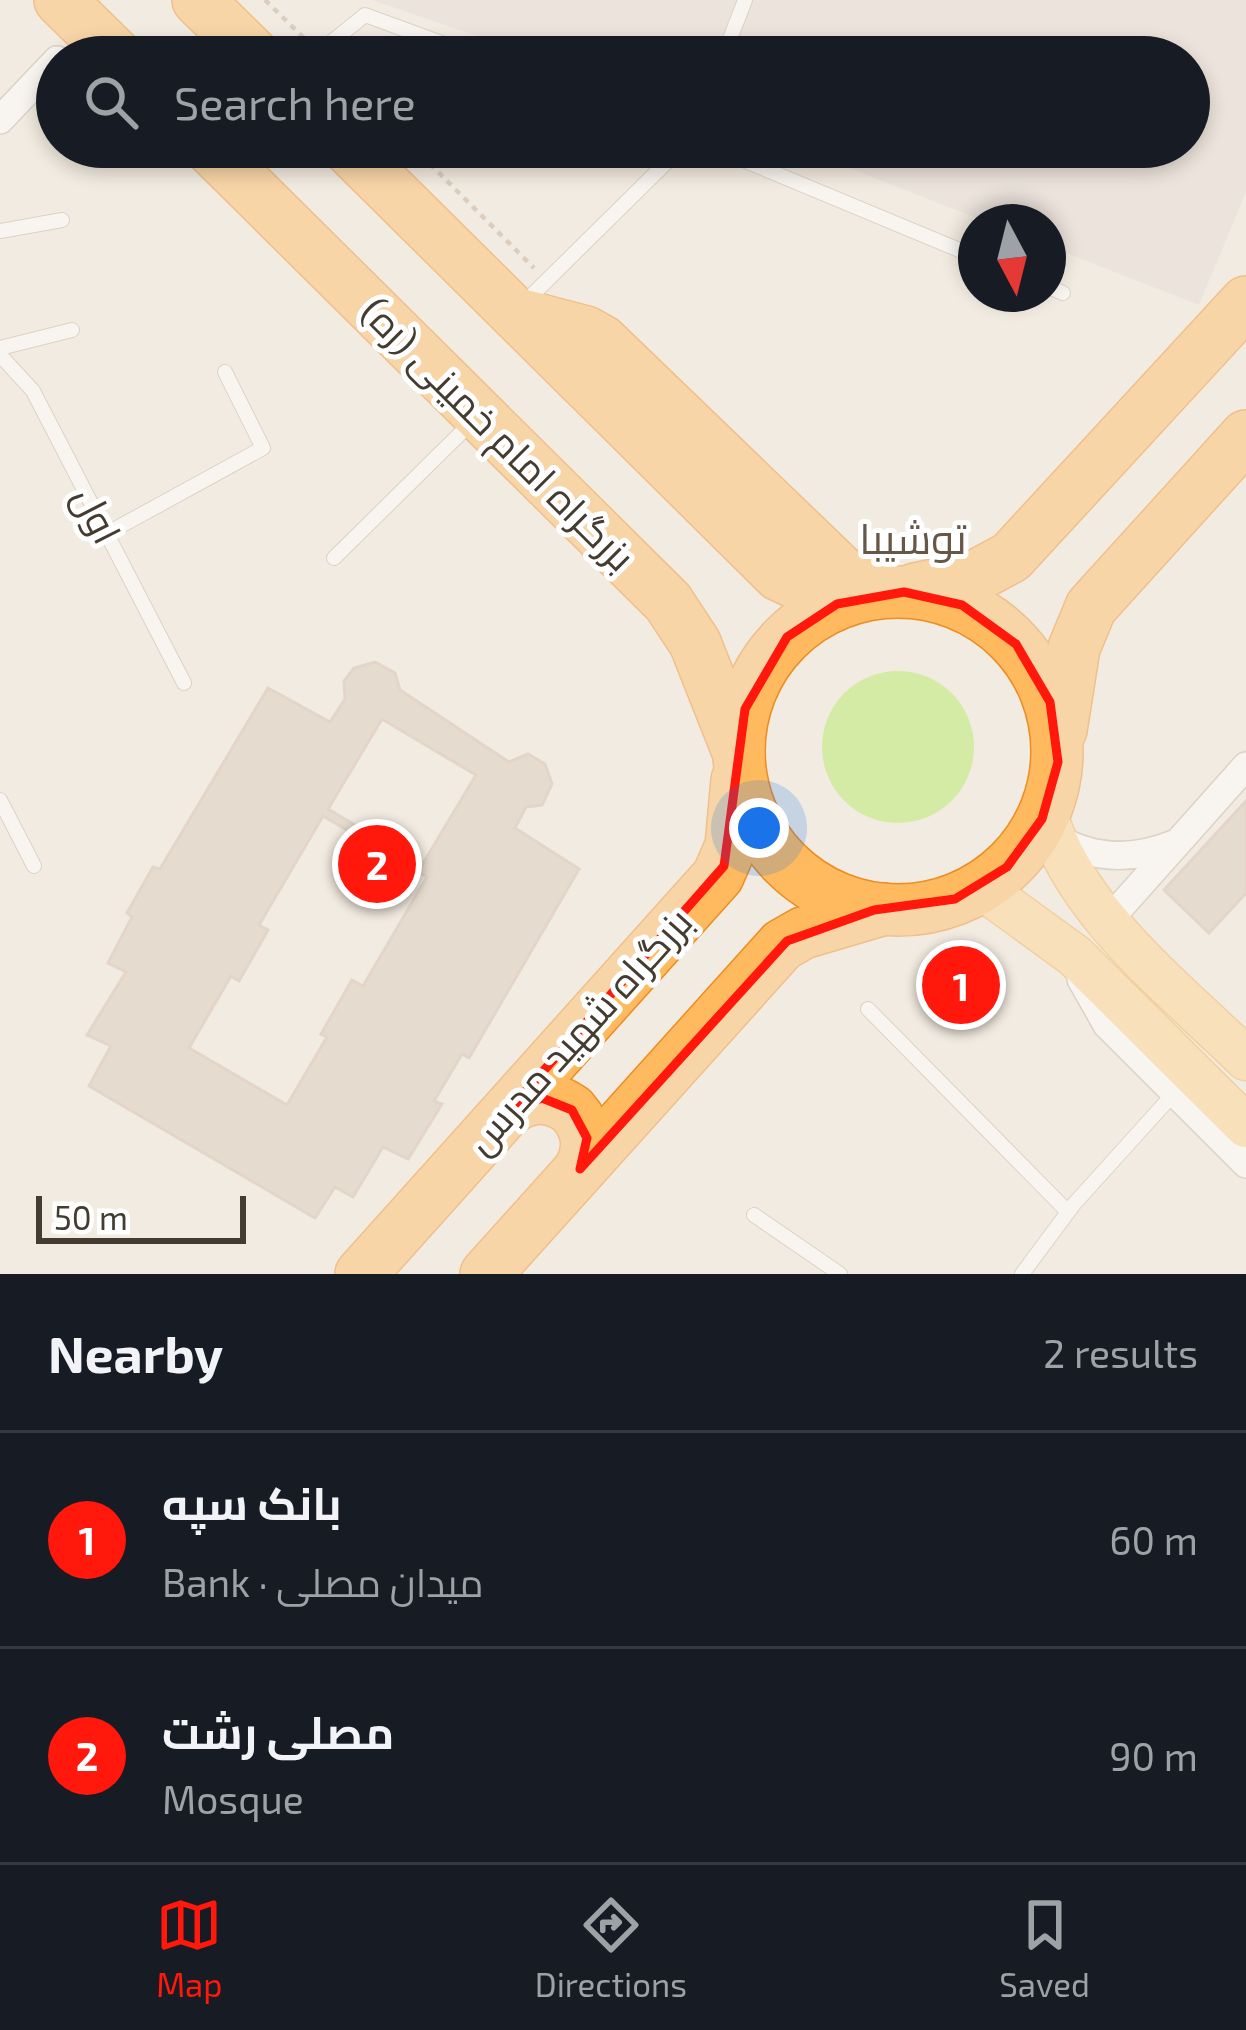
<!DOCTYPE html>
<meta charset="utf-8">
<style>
:root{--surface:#171b24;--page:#20242c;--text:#f1f3f6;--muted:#9ea1a6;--line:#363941;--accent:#ff180b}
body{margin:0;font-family:"Exo 2",Cairo,sans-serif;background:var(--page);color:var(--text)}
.compass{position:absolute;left:958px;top:204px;width:108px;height:108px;border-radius:50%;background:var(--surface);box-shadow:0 6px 18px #0003;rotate:173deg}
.scale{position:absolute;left:36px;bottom:30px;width:210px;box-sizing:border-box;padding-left:12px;border:6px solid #443b31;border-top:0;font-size:33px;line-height:42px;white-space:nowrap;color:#443b31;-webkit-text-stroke:9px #fff;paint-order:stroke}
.you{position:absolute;left:759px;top:828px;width:42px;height:42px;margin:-30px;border:9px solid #fff;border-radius:50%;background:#1a73e8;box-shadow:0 0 0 18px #1a73e833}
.badge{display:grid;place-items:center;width:78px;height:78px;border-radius:50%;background:var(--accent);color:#fff;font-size:39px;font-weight:700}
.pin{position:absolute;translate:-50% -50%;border:6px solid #fff;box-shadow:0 3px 12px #0006}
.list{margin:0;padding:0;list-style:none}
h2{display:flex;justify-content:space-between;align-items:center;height:156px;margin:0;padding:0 48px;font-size:51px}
h2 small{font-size:39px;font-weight:400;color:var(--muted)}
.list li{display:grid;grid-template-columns:78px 1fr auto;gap:36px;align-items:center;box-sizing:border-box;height:216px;padding:0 48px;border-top:3px solid var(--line)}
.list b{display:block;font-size:45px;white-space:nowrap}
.list p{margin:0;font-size:39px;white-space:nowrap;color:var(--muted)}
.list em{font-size:39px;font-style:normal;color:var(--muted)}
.icon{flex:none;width:66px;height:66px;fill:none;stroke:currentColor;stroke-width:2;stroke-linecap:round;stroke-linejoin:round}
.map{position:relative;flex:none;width:1246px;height:1274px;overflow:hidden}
.search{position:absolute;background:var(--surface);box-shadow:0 6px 18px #0003;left:36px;right:36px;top:36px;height:132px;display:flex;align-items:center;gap:30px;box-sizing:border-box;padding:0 42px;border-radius:66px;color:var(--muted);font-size:45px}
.sheet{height:588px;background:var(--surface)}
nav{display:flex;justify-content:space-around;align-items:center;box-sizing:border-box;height:168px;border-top:3px solid var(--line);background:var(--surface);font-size:33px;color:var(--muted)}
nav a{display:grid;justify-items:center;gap:6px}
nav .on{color:var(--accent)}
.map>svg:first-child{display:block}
</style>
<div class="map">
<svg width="1246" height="1274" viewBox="0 0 1246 1274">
<rect width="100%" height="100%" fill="#f2ebe1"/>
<polygon fill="#e4dcd6" points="372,0 1246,0 1246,192 1199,305 1048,246 1048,222 987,222 795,147 1189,147 1189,57 538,57"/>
<circle fill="#d3eba5" cx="898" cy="747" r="76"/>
<g fill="#d8c8b8" stroke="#d0bca8" stroke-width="3" fill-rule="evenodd">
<path d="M375,662l20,11 5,17 109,72 19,-8 17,10 7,20 -10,21 -16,2 -11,21 64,41 -110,189 -7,-4 -28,47 8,3 -34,55 -25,-12 -30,50 -18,-10 -20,31 -226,-132 22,-40 -24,-11 39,-63 -18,-9 24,-46 -5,-4 26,-46 7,2 108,-181 62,34 15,-23 -1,-18 10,-13zM382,719l94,56 -54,90 -94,-56zM323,816l104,61 -64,109 -11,-6 -31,54 6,3 -40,68 -98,-57 42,-72 8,5 29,-51 -9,-5z"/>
<polygon points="1246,801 1246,893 1209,933 1164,890"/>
</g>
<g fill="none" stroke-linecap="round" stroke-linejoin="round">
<defs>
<g id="lane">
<polyline points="313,57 365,15 480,57"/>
<polyline points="723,57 745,0"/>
<polyline points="712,147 976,257"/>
<polyline points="0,231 62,220"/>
<polyline points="1048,287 1063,293"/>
<polyline points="522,305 682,147"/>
<polyline points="0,348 72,330"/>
<polyline points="0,355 33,391 184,683"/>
<polyline points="106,534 263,448 225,372"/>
<polyline points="334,558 471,423"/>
<polyline points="0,800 34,866"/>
<polyline points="868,1009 1068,1212"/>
<polyline points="754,1215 840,1274"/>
<polyline points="1022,1274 1074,1204 1177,1090"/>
</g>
<g id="street">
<polyline points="0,120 57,60"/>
<path d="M1052,835c39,25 80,26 122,9"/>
<polyline points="1107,922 1246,766"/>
<polyline points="1081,979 1107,1025 1246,1164"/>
</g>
<g id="primary">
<path d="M1045,812c31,102 128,175 201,247"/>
<polyline points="976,889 987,892 1075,956 1246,1126"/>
</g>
<g id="highway">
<polyline points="60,0 118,57"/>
<polyline points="198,0 256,57"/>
<polyline points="209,147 668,602 695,643 739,754"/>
<polyline points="347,147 779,575 811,590 861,593"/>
<polyline points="518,314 586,332 602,341 847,577 882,591"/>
<polyline points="915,589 974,577 1011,557 1246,302"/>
<circle cx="898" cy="751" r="159"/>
<polyline points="1061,730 1074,648 1091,607 1246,436"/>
<path d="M509,1110c21,-16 42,-15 63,0 16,18 19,37 8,59"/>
<polyline points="361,1274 718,876 731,846 737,780"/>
<polyline points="486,1274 782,945 803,933 884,909"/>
</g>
</defs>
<use href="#lane" stroke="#c1b5a6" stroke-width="16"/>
<use href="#street" stroke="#c1b5a6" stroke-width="30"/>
<use href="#primary" stroke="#eeb053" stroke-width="45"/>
<use href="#highway" stroke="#eb8d22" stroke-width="54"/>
<g stroke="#c1ac93" stroke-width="4.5" stroke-dasharray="6 6" stroke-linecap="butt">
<polyline points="265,0 306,40"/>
<polyline points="413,147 534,268"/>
</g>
<use href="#lane" stroke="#fff" stroke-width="14"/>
<use href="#street" stroke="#fff" stroke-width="27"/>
<use href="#primary" stroke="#ffd38d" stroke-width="42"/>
<use href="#highway" stroke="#ffba5f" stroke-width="51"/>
</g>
<path d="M0 0H1246V1274H0ZM904,592l58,13 54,39 34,58 8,60 -16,57 -35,48 -52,32 -81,11 -87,31 -207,228 7,-31 -15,-28 -30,-12 -33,12 215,-244 21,-157 42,-72 50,-33z" fill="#f2ebe1" fill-opacity=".55" fill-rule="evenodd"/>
<path fill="none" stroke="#ff180b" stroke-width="9" stroke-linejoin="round" d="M904,592l58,13 54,39 34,58 8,60 -16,57 -35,48 -52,32 -81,11 -87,31 -207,228 7,-31 -15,-28 -30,-12 -33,12 215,-244 21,-157 42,-72 50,-33z"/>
<g text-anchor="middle" stroke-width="10" stroke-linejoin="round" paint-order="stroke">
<g font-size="39" fill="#443b31" stroke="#fff">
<text transform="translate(498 434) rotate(45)" y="14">بزرگراه امام خمینی (ره)</text>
<text transform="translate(97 515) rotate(63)" y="14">اول</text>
<text transform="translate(579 1031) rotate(-48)" y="14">بزرگراه شهید مدرس</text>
</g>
<g font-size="42" fill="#675748" stroke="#fff">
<text x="913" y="554">توشیبا</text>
</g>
</g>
</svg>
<svg class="compass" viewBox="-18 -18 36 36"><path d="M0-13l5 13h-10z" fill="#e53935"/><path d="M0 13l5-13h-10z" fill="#9ea1a6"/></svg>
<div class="scale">50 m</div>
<div class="you"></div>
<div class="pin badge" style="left:961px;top:985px">1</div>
<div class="pin badge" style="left:377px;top:864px">2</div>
<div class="search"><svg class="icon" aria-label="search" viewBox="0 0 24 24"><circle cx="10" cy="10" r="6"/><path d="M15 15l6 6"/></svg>Search here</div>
</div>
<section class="sheet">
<h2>Nearby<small>2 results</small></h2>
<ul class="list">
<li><span class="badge">1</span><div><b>بانک سپه</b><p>Bank · میدان مصلی</p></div><em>60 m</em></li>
<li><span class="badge">2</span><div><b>مصلی رشت</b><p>Mosque</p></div><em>90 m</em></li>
</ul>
</section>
<nav>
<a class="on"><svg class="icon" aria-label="map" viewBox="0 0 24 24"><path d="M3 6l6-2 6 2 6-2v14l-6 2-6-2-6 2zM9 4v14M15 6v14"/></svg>Map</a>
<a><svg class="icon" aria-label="directions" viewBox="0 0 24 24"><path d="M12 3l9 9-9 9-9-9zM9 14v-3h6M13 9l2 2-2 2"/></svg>Directions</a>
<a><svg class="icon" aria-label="saved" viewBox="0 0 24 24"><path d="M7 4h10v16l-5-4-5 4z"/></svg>Saved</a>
</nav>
